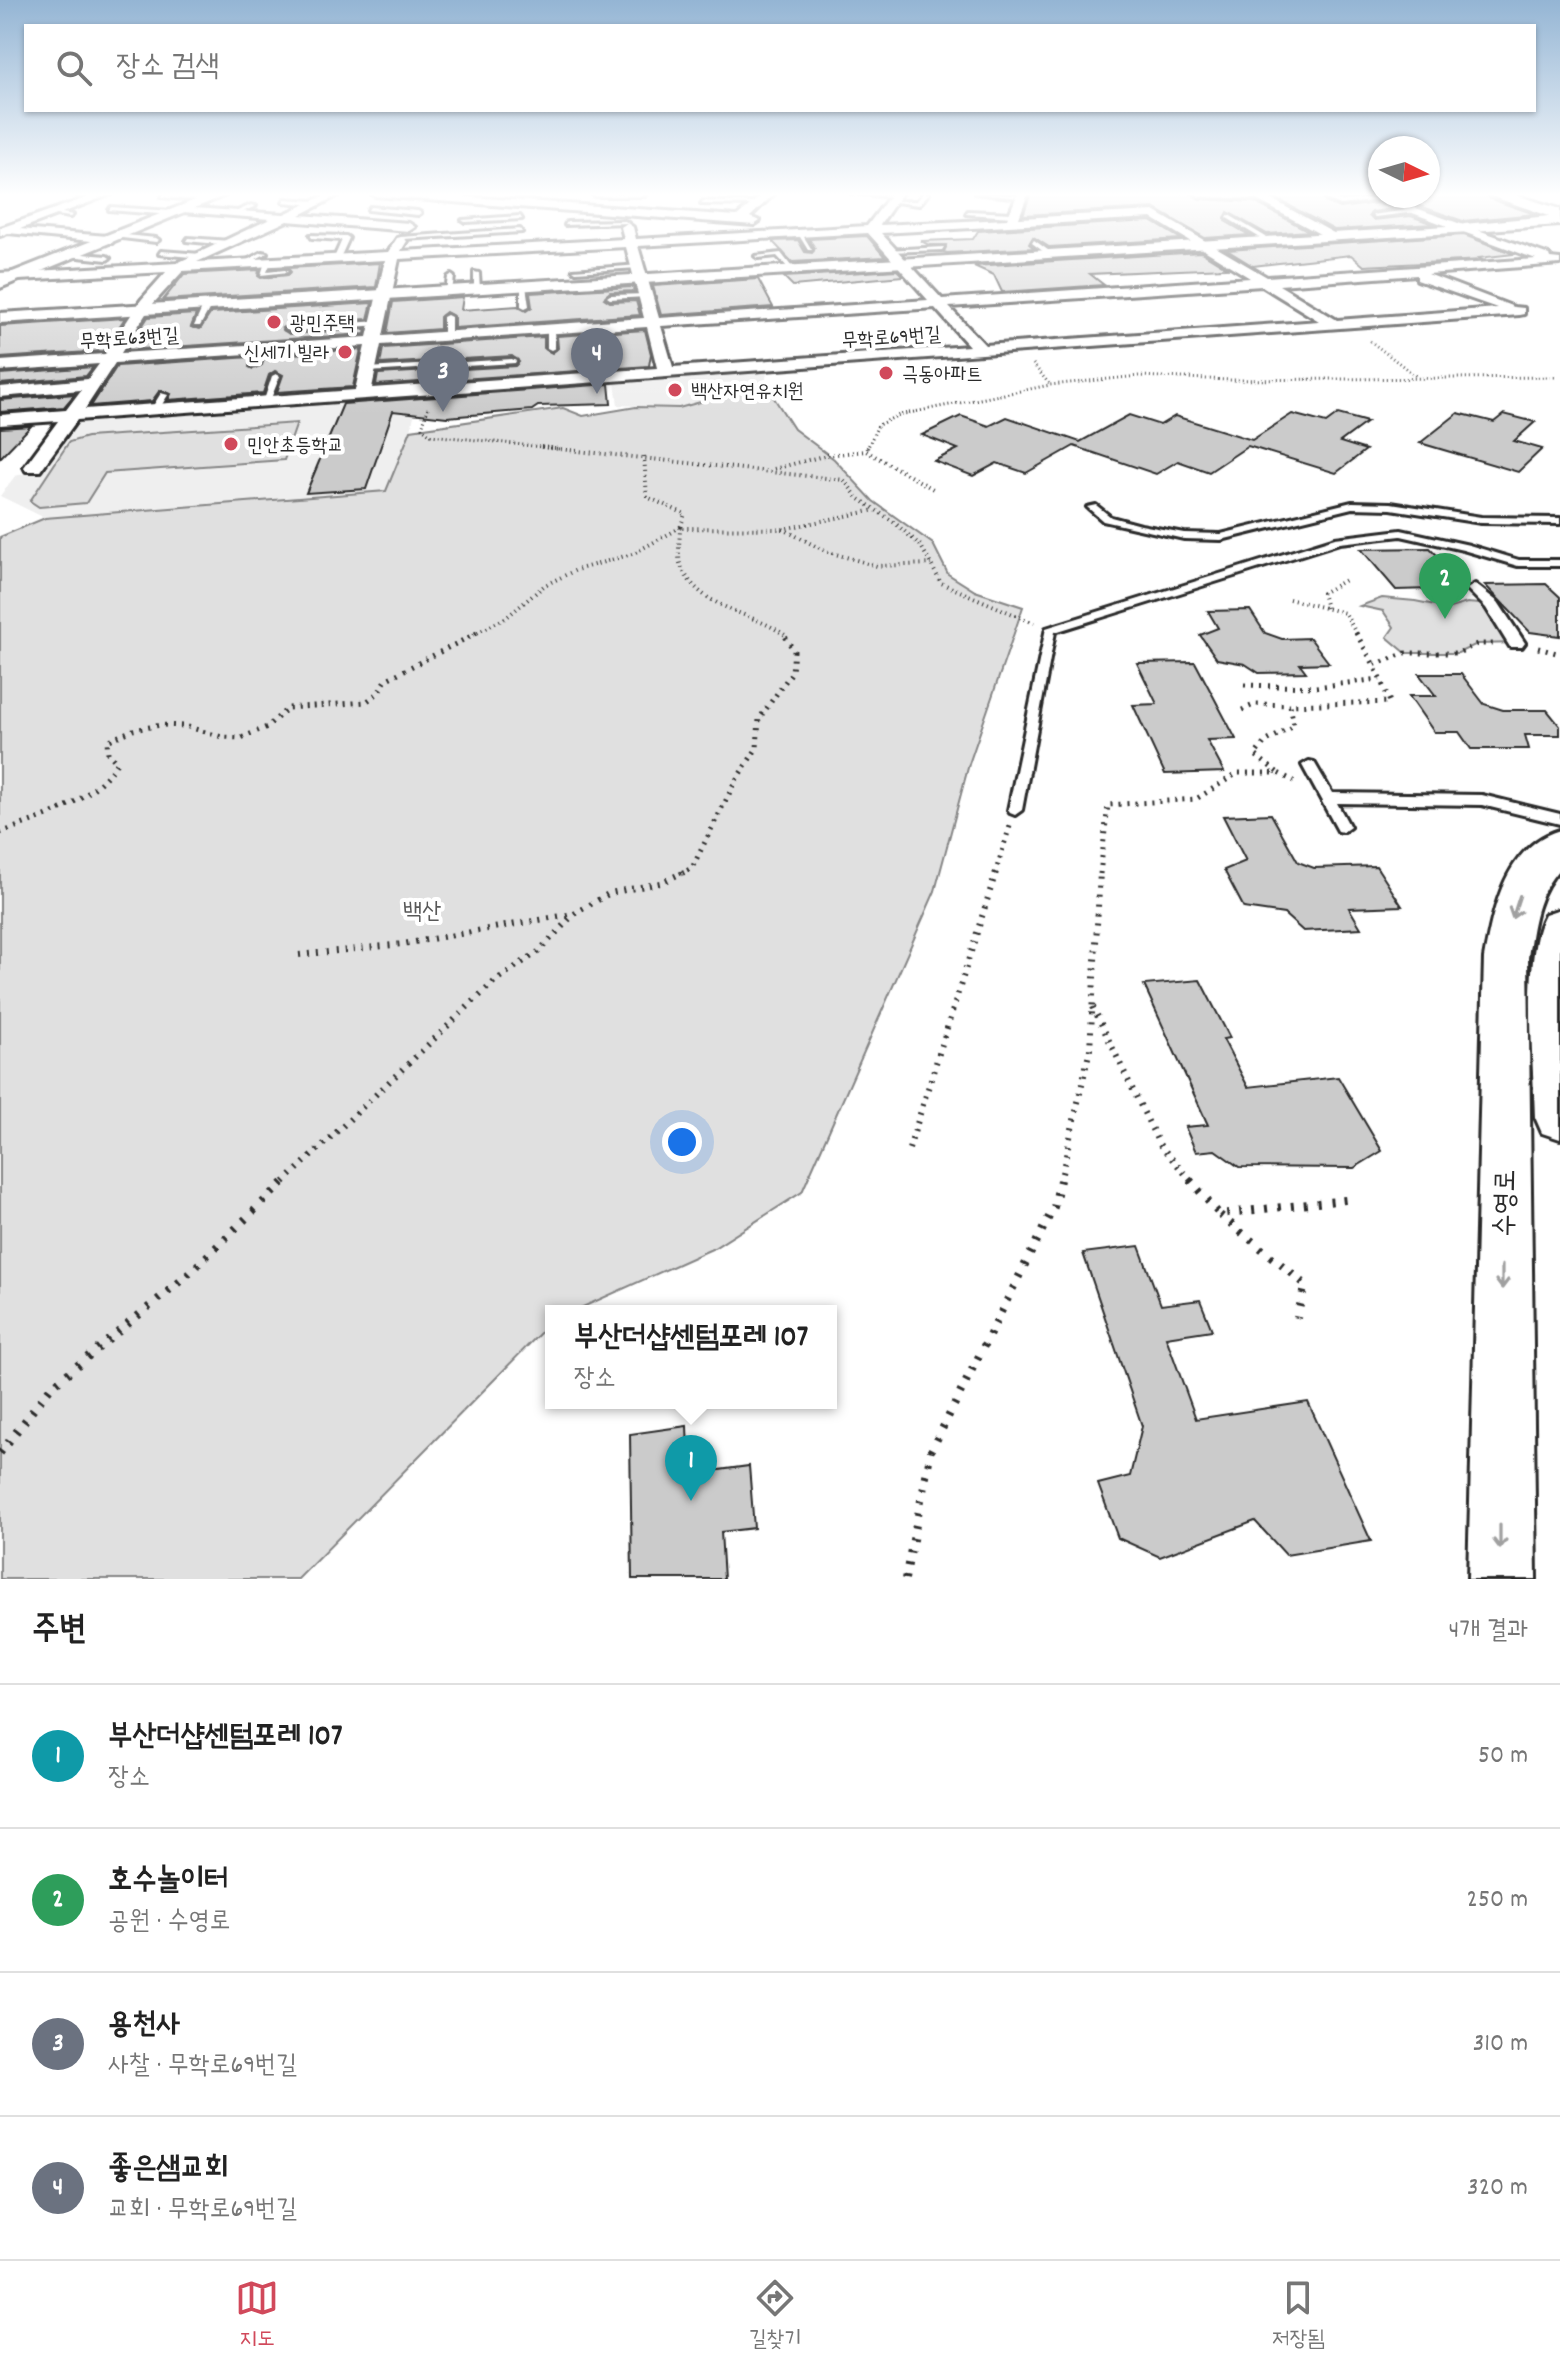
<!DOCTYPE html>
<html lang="ko">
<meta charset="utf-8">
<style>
:root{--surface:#fff;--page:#f6f6f6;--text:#222;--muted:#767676;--line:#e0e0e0;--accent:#d1495b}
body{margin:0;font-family:Dekko,"Poor Story",sans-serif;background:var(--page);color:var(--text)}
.compass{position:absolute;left:1368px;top:136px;width:72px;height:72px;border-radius:50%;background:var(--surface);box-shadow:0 2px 6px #0004;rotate:95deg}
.you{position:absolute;left:682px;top:1142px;width:28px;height:28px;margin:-20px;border:6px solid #fff;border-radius:50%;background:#1a73e8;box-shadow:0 0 0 12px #1a73e833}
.badge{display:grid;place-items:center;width:52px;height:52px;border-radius:50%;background:var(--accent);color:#fff;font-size:26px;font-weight:700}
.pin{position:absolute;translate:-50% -66px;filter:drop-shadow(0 2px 4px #0008)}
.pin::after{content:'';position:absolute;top:42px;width:28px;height:24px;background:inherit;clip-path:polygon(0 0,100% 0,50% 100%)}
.popup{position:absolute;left:545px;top:1305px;width:292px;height:104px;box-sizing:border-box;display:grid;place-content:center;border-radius:0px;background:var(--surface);filter:drop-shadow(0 2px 6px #0005);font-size:26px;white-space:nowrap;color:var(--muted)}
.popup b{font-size:30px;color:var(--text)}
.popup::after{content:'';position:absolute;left:50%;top:100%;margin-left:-16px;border:16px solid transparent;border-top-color:var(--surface)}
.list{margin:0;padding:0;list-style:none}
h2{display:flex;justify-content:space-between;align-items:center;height:104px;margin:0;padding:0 32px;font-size:34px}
h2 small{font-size:26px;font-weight:400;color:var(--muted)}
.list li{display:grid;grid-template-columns:52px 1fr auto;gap:24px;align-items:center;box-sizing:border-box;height:144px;padding:0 32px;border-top:2px solid var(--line)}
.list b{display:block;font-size:30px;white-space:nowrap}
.list p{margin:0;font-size:26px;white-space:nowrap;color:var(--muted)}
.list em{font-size:26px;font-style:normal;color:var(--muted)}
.icon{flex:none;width:44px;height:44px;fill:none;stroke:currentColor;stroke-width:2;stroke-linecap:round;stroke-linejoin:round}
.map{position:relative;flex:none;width:1560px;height:1579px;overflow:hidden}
.search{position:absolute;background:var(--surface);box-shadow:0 2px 6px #0004;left:24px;right:24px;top:24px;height:88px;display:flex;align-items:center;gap:20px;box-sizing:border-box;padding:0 28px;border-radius:0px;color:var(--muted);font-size:30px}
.sheet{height:680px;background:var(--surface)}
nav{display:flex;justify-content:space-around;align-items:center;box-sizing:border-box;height:112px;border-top:2px solid var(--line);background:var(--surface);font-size:22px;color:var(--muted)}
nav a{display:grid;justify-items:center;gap:4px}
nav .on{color:var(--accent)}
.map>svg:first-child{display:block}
</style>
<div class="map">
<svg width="1560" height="1579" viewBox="0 0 1560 1579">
<rect width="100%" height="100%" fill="#fff"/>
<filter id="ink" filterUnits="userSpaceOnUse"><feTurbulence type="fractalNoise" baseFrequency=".0125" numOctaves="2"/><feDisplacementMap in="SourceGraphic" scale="16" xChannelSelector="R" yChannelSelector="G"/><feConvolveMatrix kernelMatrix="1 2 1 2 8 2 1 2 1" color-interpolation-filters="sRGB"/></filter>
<g filter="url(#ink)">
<g fill="#efefef">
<polygon points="768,368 765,384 737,386 729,394 679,408 618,405 615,382 621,380"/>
<polygon points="418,396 411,430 386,491 45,518 0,496 15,476 36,471 71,427 88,420"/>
</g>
<g fill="#e0e0e0" stroke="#868686" stroke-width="2">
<polygon points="765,384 794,429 834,459 873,501 933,544 948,574 975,591 1023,607 969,764 935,891 802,1192 714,1248 574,1311 551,1311 551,1322 298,1579 0,1579 0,537 45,518 386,491 411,430 563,408 583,416 636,407 679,408 729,394 737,386"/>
<polygon points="297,423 284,460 105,473 86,503 39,507 30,501 69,442 87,437"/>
<polygon points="1382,598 1415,601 1450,608 1467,603 1492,605 1516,643 1477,644 1458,653 1406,653 1387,637 1394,627 1383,611 1360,606"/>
</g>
<g fill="#cbcbcb" stroke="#2b2b2b" stroke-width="2">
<polygon points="1031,193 1191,193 1199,199 1254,202 1309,231 1267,234 1228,212 1225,221 1249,235 1205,238 1154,208 1023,215"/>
<polygon points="1320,193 1325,195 1325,202 1340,208 1377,203 1393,209 1372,212 1369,216 1373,220 1411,216 1433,224 1334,230 1270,195"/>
<polygon points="1428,193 1486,193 1490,199 1535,214 1463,221 1391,196 1428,196"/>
<polygon points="1151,221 1181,239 1049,247 1033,237 1029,244 1034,248 947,253 944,252 946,245 929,245 921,241 973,239 978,231"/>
<polygon points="1464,235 1514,254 1478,258 1482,260 1364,266 1351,255 1253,266 1227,250"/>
<polygon points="867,236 885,257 792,262 772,241 798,240 805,252 812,253 815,248 809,239"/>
<polygon points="1201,252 1227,268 1090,274 1104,285 1002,292 994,275 974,266"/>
<polygon points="380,263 376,287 163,300 184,274 259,270 258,276 261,278 288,275 291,272 288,268"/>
<polygon points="897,270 903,276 793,286 784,277"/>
<polygon points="758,279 773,307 661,315 653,286"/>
<polygon points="633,287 634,291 610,292 604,298 610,302 636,301 640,315 454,328 454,317 446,312 440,317 440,329 387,333 393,302 463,297 461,310 518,306 526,311 532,307 530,293"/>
<polygon points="372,303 368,319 289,324 282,328 289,334 366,329 365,334 127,350 148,317 196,314 191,327 200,329 211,313"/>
<polygon points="125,318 103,351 0,358 0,326"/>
<polygon points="645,330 651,354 649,366 376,385 378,374 515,366 519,362 512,356 380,364 383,348 544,337 544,348 552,353 558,348 557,336"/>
<polygon points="361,349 353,387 277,392 283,375 275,371 269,375 263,393 168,400 171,394 160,390 152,401 91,406 117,366 251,357 249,367 253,369 262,365 265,356"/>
<polygon points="93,367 86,376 0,384 0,374"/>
<polygon points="609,384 611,404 538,406 532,410 447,417 393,411 366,489 306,493 343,404"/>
<polygon points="75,394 64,407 0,412 0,400"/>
<polygon points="1458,413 1494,422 1504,414 1535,422 1514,441 1542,449 1518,472 1420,443"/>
<polygon points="1292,414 1326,423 1338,414 1367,422 1340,442 1366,450 1336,473 1248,446 1209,472 1178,461 1156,474 1074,446 1026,473 997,463 973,476 934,461 958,449 922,435 961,416 989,426 1007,417 1080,442 1129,415 1160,425 1175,416 1252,440"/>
<polygon points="31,426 0,458 0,428"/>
<polygon points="1430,548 1463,582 1432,589 1396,590 1361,549"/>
<polygon points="1546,584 1560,597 1560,636 1530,632 1485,585"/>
<polygon points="1250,610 1265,633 1282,639 1310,638 1329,663 1300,664 1306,672 1259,673 1245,664 1217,659 1200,635 1218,628 1208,611"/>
<polygon points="1195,662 1236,739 1207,740 1224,772 1165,774 1133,705 1157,704 1137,663"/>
<polygon points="1419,674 1461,674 1484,704 1503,710 1547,710 1560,726 1560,735 1525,735 1529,749 1471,749 1459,732 1434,732 1409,696 1436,696"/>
<polygon points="1271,814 1298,862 1314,868 1376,866 1402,906 1349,908 1361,928 1303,931 1284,914 1244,908 1224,870 1246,861 1223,816"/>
<polygon points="1200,980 1230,1038 1223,1039 1248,1087 1338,1077 1382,1151 1354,1168 1239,1167 1215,1150 1196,1152 1185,1127 1208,1125 1144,985"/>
<polygon points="1139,1246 1161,1305 1200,1300 1212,1330 1166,1337 1196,1419 1308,1402 1371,1541 1286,1555 1255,1521 1160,1557 1118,1538 1098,1484 1130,1476 1142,1426 1083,1253"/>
<polygon points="687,1426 689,1474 749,1466 754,1528 721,1532 724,1579 632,1579 630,1434"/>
</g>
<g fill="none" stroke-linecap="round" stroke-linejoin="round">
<defs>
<g id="service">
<polygon points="63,193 105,195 102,197"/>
<polygon points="594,193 642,194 645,196 595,196 592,194"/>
<polygon points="851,193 898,195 895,197"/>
<polygon points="923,193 929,193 919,205 888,201 917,201"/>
<polygon points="975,193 1024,196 1021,198"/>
<polygon points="164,194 208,197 211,199 208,201 162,197"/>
<polygon points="1328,196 1342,201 1381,197 1384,199 1341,205 1326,199"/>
<polygon points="285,199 315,201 318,203 315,205 283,202"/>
<polygon points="703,201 756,203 759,205 701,204"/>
<polygon points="251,205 256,206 238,214 233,213"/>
<polygon points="111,207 172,211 175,213 172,215 109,210"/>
<polygon points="370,207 418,211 421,213 418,215 368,210"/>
<polygon points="1415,209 1417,212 1375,217 1372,215"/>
<polygon points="52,211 73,215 70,217 50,214"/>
<polygon points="968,211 1013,213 1016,215 1013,217 966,214"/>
<polygon points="1229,215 1271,240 1272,241 1267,242 1227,218"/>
<polygon points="520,216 522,219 465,222 462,220"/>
<polygon points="567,222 625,221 628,223 565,225"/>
<polygon points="520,229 522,232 403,239 400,237"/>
<polygon points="797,232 801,232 812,250 808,250"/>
<polygon points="116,234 156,238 159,240 156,242 114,237"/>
<polygon points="310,235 346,236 349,238 340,258 337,260 334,258 342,240 312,238"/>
<polygon points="188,238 230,241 233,243 230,245 186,241"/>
<polygon points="1034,240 1052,253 1052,255 1048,255 1032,243"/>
<polygon points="944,247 942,250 888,252 885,250"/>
<polygon points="161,251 201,254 204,256 201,258 159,254"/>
<polygon points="262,252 267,253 247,264 242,263"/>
<polygon points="71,253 107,256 110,258 107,260 69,256"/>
<polygon points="781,253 795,271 791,271 777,256 758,258 755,256"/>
<polygon points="268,260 271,262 267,272 285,270 288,272 261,275 265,262"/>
<polygon points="640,265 638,268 576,272 573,270"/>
<polygon points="474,272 479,273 480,289 477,291 474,289"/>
<polygon points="451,275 454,277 452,291 449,293 446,291 448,277"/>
<polygon points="521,285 526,286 529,306 525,308 521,306"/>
<polygon points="648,294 646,297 610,299 607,297 610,295"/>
<polygon points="204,304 211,306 200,326 194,326"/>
<polygon points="447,315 451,317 451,336 447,338 443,336 443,317"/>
<polygon points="379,321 383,323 382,325 289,331 285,329 289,327"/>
<polygon points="547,327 554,329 555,348 551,350 547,348"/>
<polygon points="261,346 265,348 259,364 252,366 257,348"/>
<polygon points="512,359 516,361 515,363 368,372 364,370 368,368"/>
<polygon points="276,374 280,376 270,401 263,403 272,376"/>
<polygon points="161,393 168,395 158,411 152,411 151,409"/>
<polygon points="1352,502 1391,503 1481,517 1560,518 1560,524 1481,523 1391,509 1352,508 1221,540 1184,539 1103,521 1087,507 1096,505 1111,517 1141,525 1184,533 1221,534"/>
<polygon points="1401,530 1469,545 1519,560 1560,560 1560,566 1518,566 1463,550 1401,536 1340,543 1055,632 1022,810 1015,815 1010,813 1008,810 1046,628 1335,538"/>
<polygon points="1309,761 1314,762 1332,793 1482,795 1560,814 1560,824 1482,805 1337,803 1350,827 1343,832 1338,831 1302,765"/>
</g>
<polygon id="pedestrian" points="1475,584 1498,602 1525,643 1522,647 1510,647 1486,608 1467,589"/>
<g id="minor">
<polygon points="100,193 114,193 20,229 108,236 114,240 112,243 8,233 0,236 0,228"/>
<path d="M330,193h13l-43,22 109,8 6,4 -6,4 -122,-10 -90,41 191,-10 9,-14 4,-1 6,4 -6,10 223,-12 -3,-12 6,-4 6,4 3,12 231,-13 25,-33h10l-22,32 127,-6 11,-26h10l-9,25 135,-7 113,66 269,-18 -177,-66h14l176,62 1,3 10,1v5l-132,10 86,33 10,1v6l-5,1 -1442,105 -37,51h-14l-2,-4 34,-46 -58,4v-10l66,-5 15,-20 -81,7v-10l88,-8 11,-15 -99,7v-10l105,-7 36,-54 25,-28 -166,9v-8l177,-10 93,-44 -87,-7 -6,-3 2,-2 105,7zM1152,218l98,60 -308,21 -61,-66zM868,233l60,67 -269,18 -21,-72zM626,247l18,71 -261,18 16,-77zM385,260l-18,77 -246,16 30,-47 32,-35zM1417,275v5l80,28 -160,12 -58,-35zM1262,286l57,35 -334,24 -36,-38zM935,308l34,38 -296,21 -12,-41zM647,327l10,41 -285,20 9,-43zM365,346l-10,44 -270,19 30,-46z"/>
<polygon points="370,193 415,193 737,216 764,193 775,193 750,217 760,221 754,225 375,196"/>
<polygon points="1194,193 1268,193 1266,196 1341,237 1331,240 1255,199 1199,196"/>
</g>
<g id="tertiary">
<polygon points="213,193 231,193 0,288 0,277"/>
<polygon points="1464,225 1471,229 1469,232 0,323 0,313"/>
</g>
<g id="secondary">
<polygon points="1489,193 1510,193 1560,209 1560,225 1458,232 1456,229 1464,224 1549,216 1491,196"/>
<path d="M1560,830v38c-24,26 -27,56 -32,90l8,621h-68l16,-621c9,-48 21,-112 76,-128z"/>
<path d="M1560,909v230l-18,-6 -7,-16c-1,-50 -13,-162 10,-203z"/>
</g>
</defs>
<use href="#service" stroke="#2b2b2b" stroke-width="6"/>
<use href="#pedestrian" stroke="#2b2b2b" stroke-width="6"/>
<use href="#minor" stroke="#2b2b2b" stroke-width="6"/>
<use href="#tertiary" stroke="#2b2b2b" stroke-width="6"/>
<use href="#secondary" stroke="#2b2b2b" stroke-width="6"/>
<g stroke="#2b2b2b" stroke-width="3" stroke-dasharray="1 3" stroke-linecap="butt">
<polyline points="1370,341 1416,376"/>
<polyline points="1033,364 1050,385"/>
<polyline points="428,408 422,428 431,435 560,449"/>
<polyline points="867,449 878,425 899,415 1050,385 1139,376 1230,380 1558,377"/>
</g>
<g stroke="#2b2b2b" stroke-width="4" stroke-dasharray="1 4" stroke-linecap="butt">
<polyline points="541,447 844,480 858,498 895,523 921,546 941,583 1034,623"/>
<polyline points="868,447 866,451 933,489"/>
<polyline points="644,456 647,497 685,514 680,528 783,529 875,510"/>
<polyline points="774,469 827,455 866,451"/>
<polyline points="783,529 825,551 877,566 931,564"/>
<polyline points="1289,599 1345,613 1357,635"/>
<polyline points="1326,608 1322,593 1347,579"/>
<path d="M473,635l34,-18 38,-32 31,-15 56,-16 48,-26c0,11 -3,29 1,38 19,44 70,45 104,69"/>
</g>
<g stroke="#2b2b2b" stroke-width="5" stroke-dasharray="2 6" stroke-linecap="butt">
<polyline points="1356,633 1374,665"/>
<polyline points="1538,648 1560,654"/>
<polyline points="1244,685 1315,687 1380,679"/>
<polyline points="1242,710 1256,704 1290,705"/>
<polyline points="1277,772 1255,755 1265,742 1294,726 1290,705 1390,702 1374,665 1406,653 1458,653 1477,644 1493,644"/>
<path d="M0,833c45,-17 89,-29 117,-70l-9,-10 -1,-12 26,-11 28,-5 24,1 37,11 19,1 26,-11 21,-19 78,-6 11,-8 10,-15 90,-46"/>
<polyline points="680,874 692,868 736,780 757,748 759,719 792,672 794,651 783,633"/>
<polyline points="995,874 1010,826"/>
<polyline points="1100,874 1108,805 1196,799 1238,773 1278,773 1294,781"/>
</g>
<g stroke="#2b2b2b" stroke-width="6" stroke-dasharray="2 7" stroke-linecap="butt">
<polyline points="299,955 403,944 573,914"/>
<polyline points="1093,1007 1159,1144 1192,1182"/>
<polyline points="909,1149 996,872"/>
<polyline points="284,1182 496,980 538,952 574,914 610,893 660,883 684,872"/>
<polyline points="1060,1182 1090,1049 1100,872"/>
</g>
<g stroke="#2b2b2b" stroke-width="8" stroke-dasharray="3 10" stroke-linecap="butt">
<polyline points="1190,1180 1219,1214 1354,1199"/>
<polyline points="1220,1215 1305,1284 1297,1318"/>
<polyline points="0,1453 51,1387 184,1278 286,1180"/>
<polyline points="905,1579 931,1451 1054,1207 1060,1180"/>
</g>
<use href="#service" fill="#fff" fill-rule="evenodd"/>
<use href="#pedestrian" fill="#fff" fill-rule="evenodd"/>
<use href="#minor" fill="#fff" fill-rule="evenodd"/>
<use href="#tertiary" fill="#fff" fill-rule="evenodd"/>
<use href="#secondary" fill="#fff" fill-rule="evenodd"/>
</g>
<defs><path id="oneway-shaft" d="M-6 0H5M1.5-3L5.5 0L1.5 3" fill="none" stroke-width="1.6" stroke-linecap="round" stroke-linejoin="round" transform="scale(2)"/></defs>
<g stroke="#a0a0a0">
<use href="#oneway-shaft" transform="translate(1516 907) rotate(108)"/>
<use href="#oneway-shaft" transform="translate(1502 1277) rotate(90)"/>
<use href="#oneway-shaft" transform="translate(1500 1537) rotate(90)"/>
</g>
</g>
<linearGradient id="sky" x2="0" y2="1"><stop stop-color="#94b5d4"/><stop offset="0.47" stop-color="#fff"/><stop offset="1" stop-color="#fff" stop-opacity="0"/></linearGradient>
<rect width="1560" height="414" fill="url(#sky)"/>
<g fill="#d1495b" stroke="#fff" stroke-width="3">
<circle cx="274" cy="322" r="8"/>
<circle cx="345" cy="352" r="8"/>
<circle cx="886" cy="373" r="8"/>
<circle cx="675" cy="390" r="8"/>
<circle cx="231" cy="444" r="8"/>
</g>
<g text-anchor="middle" stroke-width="8" stroke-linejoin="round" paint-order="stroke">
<g font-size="20" fill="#2b2b2b" stroke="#fff" text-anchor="start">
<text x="290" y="329">광민주택</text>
<text x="329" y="359" text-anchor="end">신세기 빌라</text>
<text x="902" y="380">극동아파트</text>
<text x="691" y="397">백산자연유치원</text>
<text x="247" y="451">민안초등학교</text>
</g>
<g font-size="20" fill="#2b2b2b" stroke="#fff">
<text transform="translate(891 336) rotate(-4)" y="7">무학로69번길</text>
<text transform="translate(129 337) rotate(-4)" y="7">무학로63번길</text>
</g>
<g font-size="24" fill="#585858" stroke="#fff">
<text x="422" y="918">백산</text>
</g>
<g font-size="28" fill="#2b2b2b" stroke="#fff">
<text transform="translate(1503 1203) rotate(-89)" y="10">수영로</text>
</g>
</g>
</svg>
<svg class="compass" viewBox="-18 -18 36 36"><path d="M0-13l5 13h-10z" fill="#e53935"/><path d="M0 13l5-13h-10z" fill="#767676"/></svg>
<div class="you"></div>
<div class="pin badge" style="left:691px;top:1501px;background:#0f9aa8">1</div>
<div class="popup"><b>부산더샵센텀포레 107</b>장소</div>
<div class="pin badge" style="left:1445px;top:619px;background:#2e9e5b">2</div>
<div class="pin badge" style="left:443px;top:412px;background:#6b7280">3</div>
<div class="pin badge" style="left:597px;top:394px;background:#6b7280">4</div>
<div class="search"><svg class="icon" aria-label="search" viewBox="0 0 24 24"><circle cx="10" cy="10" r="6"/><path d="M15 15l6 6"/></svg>장소 검색</div>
</div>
<section class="sheet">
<h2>주변<small>4개 결과</small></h2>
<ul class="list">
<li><span class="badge" style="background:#0f9aa8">1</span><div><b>부산더샵센텀포레 107</b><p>장소</p></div><em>50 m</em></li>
<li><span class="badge" style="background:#2e9e5b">2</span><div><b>호수놀이터</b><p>공원 · 수영로</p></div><em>250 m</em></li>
<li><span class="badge" style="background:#6b7280">3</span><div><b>용천사</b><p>사찰 · 무학로69번길</p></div><em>310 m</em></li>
<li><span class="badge" style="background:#6b7280">4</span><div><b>좋은샘교회</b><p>교회 · 무학로69번길</p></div><em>320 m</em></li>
</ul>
</section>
<nav>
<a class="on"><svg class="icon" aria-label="map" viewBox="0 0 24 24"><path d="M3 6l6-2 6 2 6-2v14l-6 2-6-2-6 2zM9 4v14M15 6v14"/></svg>지도</a>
<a><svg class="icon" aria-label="directions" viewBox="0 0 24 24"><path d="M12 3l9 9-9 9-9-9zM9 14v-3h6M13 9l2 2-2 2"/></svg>길찾기</a>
<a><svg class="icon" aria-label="saved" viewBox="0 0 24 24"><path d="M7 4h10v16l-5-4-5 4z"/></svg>저장됨</a>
</nav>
